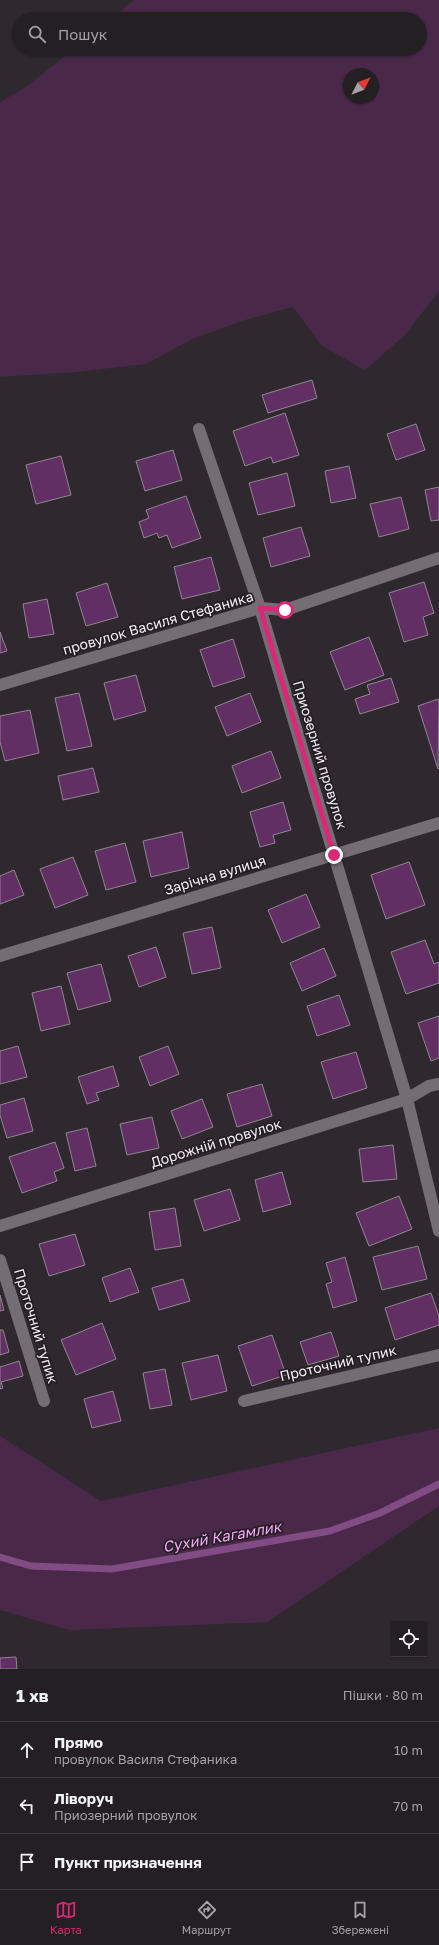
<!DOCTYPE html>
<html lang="uk">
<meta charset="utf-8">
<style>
:root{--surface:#231f23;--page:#2b272b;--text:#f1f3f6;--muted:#a3a2a6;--line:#403d41;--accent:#db2777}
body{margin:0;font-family:"Golos Text",sans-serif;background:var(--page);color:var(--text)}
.controls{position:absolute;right:12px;bottom:12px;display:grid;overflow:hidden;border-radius:0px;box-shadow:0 1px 3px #0004}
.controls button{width:36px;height:36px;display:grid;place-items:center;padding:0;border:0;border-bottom:1px solid var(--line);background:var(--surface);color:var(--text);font:20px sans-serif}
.compass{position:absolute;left:343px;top:68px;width:36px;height:36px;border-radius:50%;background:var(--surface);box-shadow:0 1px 3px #0004;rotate:48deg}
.stop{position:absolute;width:12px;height:12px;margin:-9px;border:3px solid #db2777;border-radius:50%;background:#fff}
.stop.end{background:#db2777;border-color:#fff;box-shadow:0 1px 4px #0008}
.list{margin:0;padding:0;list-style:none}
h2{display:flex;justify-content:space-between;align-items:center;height:52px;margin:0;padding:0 16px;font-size:17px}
h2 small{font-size:13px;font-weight:400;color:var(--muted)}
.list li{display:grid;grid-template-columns:26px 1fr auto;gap:12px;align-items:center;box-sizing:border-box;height:56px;padding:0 16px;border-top:1px solid var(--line)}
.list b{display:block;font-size:15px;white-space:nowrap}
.list p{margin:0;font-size:13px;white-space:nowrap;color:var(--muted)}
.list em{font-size:13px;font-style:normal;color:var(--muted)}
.icon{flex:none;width:22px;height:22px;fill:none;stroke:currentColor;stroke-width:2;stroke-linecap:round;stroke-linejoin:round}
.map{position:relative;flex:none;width:439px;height:1669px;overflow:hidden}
.search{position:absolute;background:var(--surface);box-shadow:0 1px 3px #0004;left:12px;right:12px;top:12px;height:44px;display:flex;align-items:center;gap:10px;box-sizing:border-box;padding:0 14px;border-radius:22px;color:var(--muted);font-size:15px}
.sheet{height:220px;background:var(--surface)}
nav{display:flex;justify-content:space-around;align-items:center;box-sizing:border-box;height:56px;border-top:1px solid var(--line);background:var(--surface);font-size:11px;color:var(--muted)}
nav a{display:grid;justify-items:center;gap:2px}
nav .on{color:var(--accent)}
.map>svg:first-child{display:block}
</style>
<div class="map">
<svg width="439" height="1669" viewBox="0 0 439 1669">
<rect width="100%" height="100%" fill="#2f292f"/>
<g fill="#49284a" fill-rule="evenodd">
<path d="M134,0h305v291l-35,45 -39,34 -43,-24 -29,-39 -48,13 -53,19 -46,25 -71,8 -75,5v-275l26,-15 48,-38h346v-30h-308zM349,74h24v24h-24z"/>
<polygon points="439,1428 439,1506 267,1622 69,1630 0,1610 0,1436 101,1501"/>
</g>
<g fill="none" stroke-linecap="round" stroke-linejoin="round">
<polyline stroke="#814c83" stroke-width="7" points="0,1557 31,1566 112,1569 330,1531 380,1513 439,1484"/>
</g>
<g fill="#612f64" stroke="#8f878f">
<polygon points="312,380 317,398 268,413 262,395"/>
<polygon points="285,413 299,455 273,463 271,457 245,466 233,431"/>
<polygon points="416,424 425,450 396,460 387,434"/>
<polygon points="173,450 182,480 145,491 136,461"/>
<polygon points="61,456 71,495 36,504 26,465"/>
<polygon points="349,466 356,498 331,503 325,471"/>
<polygon points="287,473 295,506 258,515 249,483"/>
<polygon points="439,487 439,520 431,521 425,490"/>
<polygon points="186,496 201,538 172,548 167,535 159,538 157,533 144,538 139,522 149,518 146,510"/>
<polygon points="401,497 409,529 379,537 370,504"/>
<polygon points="301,527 310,556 271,567 263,538"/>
<polygon points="211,557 220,590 182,599 174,567"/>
<polygon points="424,582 434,613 423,617 428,635 404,642 389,593"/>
<polygon points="107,583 118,617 86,626 76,593"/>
<polygon points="47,599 54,634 29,638 23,604"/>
<polygon points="0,632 7,651 0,653"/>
<polygon points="369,637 384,675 345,690 330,652"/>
<polygon points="233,639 245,677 213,687 200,650"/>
<polygon points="136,675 146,711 114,720 104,683"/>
<polygon points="391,678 399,702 360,714 355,699 370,694 367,685"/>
<polygon points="79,693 92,746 67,751 55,698"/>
<polygon points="250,693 261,722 227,736 215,707"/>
<polygon points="438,699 439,702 438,769 418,706"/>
<polygon points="30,710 39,753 5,761 0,742 0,716"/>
<polygon points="271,751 281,778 242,793 232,766"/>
<polygon points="93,768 99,792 63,800 58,776"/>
<polygon points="283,802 291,830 273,835 275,843 260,847 250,812"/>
<polygon points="182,832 189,868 151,877 143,841"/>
<polygon points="125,843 136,882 106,890 95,851"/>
<polygon points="73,857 88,895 55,908 40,869"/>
<polygon points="409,862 425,905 386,919 371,875"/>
<polygon points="14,870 24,895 0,904 0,876"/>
<polygon points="306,894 320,927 282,943 268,910"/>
<polygon points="212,927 221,968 192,974 183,933"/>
<polygon points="425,940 434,964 439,962 439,983 406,994 391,952"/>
<polygon points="156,947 166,977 139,987 128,956"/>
<polygon points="324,948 336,976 302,991 290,963"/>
<polygon points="101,964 111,1001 78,1010 67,973"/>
<polygon points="61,986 70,1024 41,1031 32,993"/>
<polygon points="339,995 350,1025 317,1036 307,1006"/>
<polygon points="439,1016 439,1058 431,1061 418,1023"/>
<polygon points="18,1046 27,1077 0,1084 0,1051"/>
<polygon points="168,1046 179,1074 150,1086 139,1057"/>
<polygon points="356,1052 367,1088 333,1099 321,1062"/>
<polygon points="113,1066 119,1086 96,1093 99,1100 87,1104 78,1077"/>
<polygon points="262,1084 272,1116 237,1127 227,1094"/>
<polygon points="24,1098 33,1131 7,1138 0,1115 0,1105"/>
<polygon points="202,1099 213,1127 182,1139 171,1111"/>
<polygon points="152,1117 159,1148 127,1155 120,1124"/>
<polygon points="87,1128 96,1166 75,1171 66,1133"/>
<polygon points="55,1142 64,1168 54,1172 57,1181 22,1193 9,1157"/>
<polygon points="393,1145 397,1179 363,1182 359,1149"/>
<polygon points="282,1172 291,1204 263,1212 255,1180"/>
<polygon points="230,1189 240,1220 204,1231 194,1200"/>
<polygon points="399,1196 412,1229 369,1246 356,1213"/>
<polygon points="175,1208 181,1246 155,1250 149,1212"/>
<polygon points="75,1234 85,1265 49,1276 39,1244"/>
<polygon points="418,1246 427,1279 382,1290 373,1257"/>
<polygon points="345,1257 357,1301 333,1308 326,1284 332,1282 326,1263"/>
<polygon points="130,1268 139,1292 110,1302 102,1278"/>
<polygon points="183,1279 190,1301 159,1310 152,1288"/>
<polygon points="431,1293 439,1316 439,1325 395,1340 385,1308"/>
<polygon points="0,1295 4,1310 0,1311"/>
<polygon points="102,1323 116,1359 76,1375 61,1340"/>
<polygon points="0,1330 3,1330 9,1352 0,1355"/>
<polygon points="331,1332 339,1356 308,1365 300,1342"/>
<polygon points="272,1335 286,1375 252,1386 238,1346"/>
<polygon points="218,1355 227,1391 191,1400 182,1363"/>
<polygon points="19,1361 23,1376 1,1382 3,1388 0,1389 0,1367"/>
<polygon points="165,1369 172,1405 150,1409 143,1373"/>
<polygon points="113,1391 121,1421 92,1428 84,1399"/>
<polygon points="16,1657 17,1669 0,1669 0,1658"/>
</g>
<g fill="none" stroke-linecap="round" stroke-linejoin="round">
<g stroke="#746d74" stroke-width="12">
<polyline points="199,429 260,608 334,855 407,1099 439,1231"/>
<polyline points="0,685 260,608 285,610 439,558"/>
<polyline points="0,956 439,823"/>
<polyline points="0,1226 407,1099 429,1086 439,1084"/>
<polyline points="0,1260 44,1401"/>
<polyline points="244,1401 439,1355"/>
</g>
</g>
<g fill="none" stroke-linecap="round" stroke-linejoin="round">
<polyline stroke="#db2777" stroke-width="5" points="285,610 260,608 334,855"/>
</g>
<g text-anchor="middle" stroke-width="3.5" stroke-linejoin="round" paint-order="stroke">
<g font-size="14" fill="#f4f0f4" stroke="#251f25">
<text transform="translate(158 623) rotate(-16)" y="5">провулок Василя Стефаника</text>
<text transform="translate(320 755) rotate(73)" y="5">Приозерний провулок</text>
<text transform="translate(215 875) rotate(-17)" y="5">Зарічна вулиця</text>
<text transform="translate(216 1143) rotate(-17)" y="5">Дорожній провулок</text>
<text transform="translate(36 1326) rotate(73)" y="5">Проточний тупик</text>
<text transform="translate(338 1363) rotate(-13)" y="5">Проточний тупик</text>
</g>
<g font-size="15" font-style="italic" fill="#f5a8f7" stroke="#251f25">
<text transform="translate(222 1537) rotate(-10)" y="5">Сухий Кагамлик</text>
</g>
</g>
</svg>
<div class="controls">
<button><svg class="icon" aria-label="locate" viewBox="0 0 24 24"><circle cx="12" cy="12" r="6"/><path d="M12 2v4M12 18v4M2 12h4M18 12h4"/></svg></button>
</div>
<svg class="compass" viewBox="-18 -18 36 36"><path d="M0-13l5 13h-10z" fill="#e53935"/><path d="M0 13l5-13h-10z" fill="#a3a2a6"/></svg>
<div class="stop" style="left:285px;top:610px"></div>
<div class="stop end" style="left:334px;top:855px"></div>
<div class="search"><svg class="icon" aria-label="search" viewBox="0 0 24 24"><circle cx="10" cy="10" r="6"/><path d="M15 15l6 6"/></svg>Пошук</div>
</div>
<section class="sheet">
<h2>1 хв<small>Пішки · 80 m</small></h2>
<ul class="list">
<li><svg class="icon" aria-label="ahead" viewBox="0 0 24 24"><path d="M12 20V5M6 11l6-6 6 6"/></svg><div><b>Прямо</b><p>провулок Василя Стефаника</p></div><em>10 m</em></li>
<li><svg class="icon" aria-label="left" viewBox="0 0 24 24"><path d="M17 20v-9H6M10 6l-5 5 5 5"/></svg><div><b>Ліворуч</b><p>Приозерний провулок</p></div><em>70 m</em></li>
<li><svg class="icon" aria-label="arrive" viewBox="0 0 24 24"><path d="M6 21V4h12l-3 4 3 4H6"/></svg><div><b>Пункт призначення</b></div></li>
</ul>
</section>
<nav>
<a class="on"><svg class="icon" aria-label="map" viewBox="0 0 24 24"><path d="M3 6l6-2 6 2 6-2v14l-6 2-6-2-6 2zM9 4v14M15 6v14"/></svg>Карта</a>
<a><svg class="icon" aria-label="directions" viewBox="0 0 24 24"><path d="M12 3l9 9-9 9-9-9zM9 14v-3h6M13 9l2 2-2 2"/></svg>Маршрут</a>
<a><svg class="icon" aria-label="saved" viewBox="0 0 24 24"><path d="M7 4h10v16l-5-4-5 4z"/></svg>Збережені</a>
</nav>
